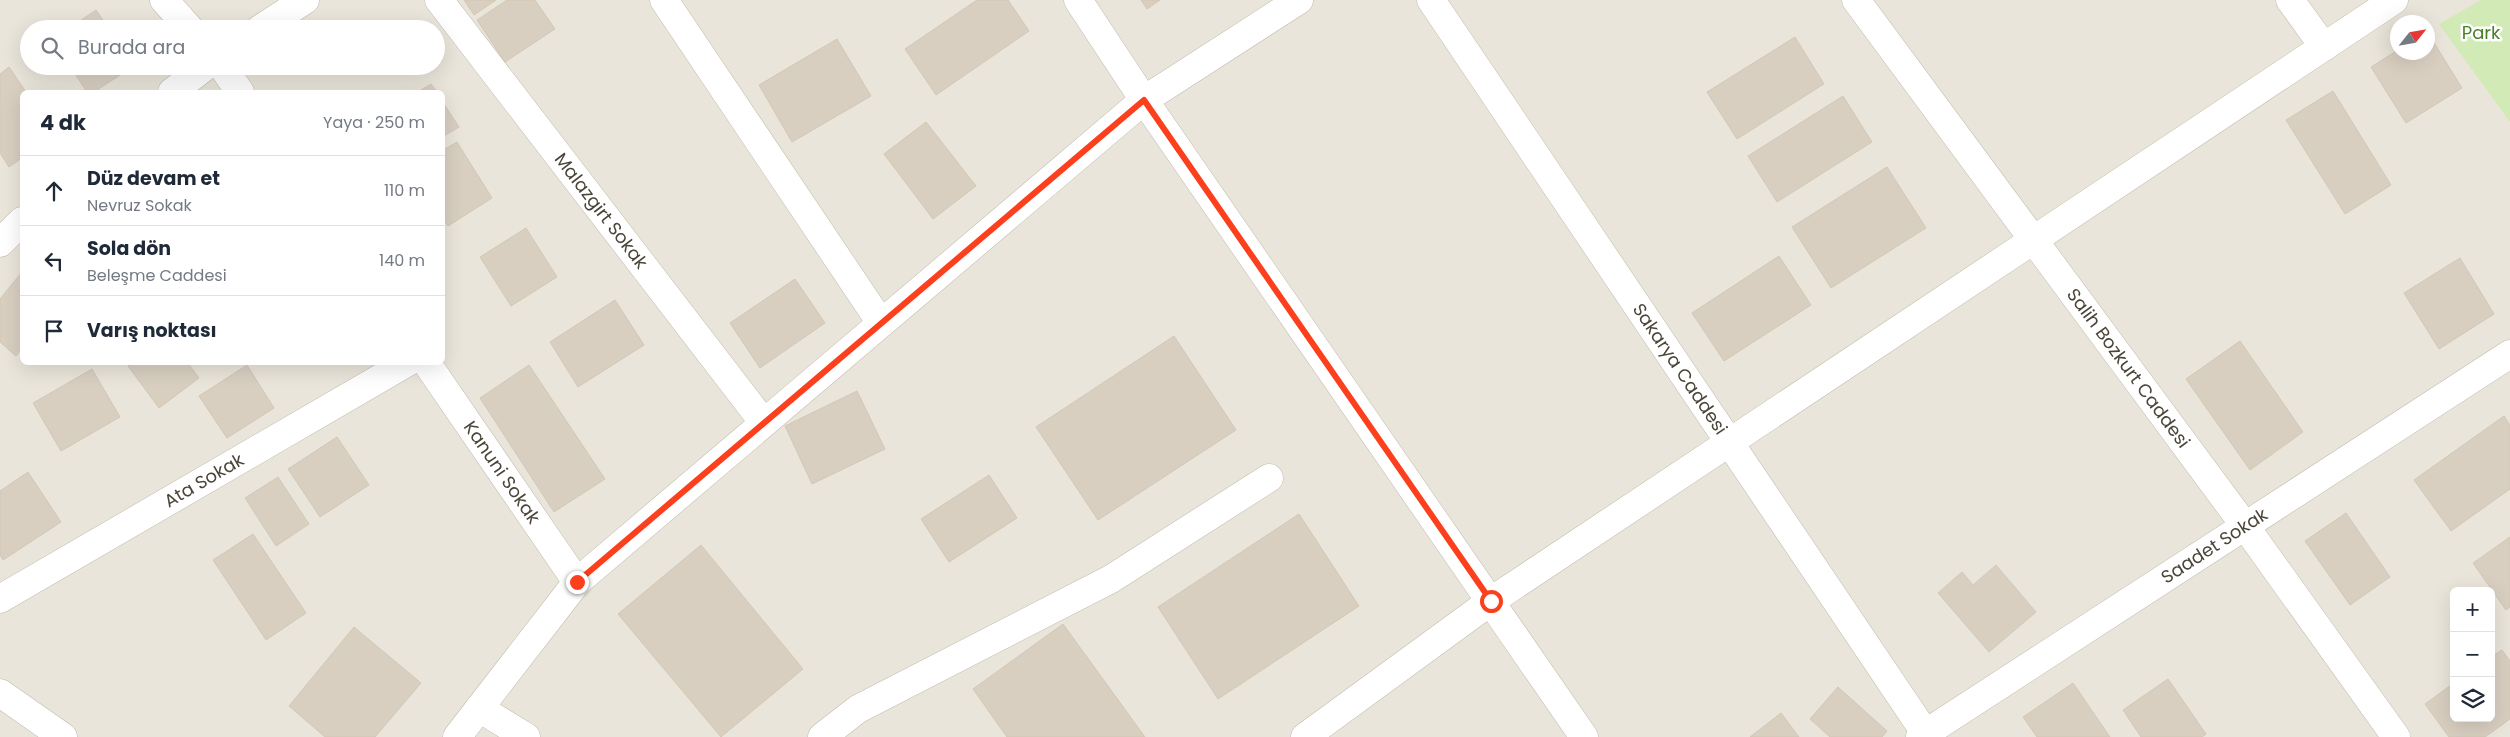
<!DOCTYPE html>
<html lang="tr">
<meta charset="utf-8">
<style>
:root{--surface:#fff;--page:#f6f6f7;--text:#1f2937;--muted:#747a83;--line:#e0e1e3}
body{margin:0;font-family:Poppins,sans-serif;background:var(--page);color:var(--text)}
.controls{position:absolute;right:15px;bottom:15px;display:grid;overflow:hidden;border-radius:8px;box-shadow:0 5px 20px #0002}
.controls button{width:45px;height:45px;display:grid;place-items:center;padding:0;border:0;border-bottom:1px solid var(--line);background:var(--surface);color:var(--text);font:25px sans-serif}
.compass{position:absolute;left:2390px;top:15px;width:45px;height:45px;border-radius:50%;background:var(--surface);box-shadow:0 5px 20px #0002;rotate:59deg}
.stop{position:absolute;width:15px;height:15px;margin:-11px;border:4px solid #fc3f1d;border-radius:50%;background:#fff}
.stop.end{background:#fc3f1d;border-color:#fff;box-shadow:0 1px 5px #0008}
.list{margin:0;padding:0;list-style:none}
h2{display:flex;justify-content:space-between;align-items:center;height:65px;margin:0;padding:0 20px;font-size:21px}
h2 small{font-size:16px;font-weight:400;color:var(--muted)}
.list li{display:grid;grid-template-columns:32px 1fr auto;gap:15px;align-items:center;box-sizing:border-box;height:70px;padding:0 20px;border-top:1px solid var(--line)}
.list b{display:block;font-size:19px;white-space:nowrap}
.list p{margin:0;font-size:16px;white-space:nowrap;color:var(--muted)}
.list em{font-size:16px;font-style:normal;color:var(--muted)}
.icon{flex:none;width:28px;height:28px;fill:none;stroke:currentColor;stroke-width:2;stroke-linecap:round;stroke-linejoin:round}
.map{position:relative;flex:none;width:2510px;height:737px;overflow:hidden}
.search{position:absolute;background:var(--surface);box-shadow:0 5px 20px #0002;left:20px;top:20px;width:425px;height:55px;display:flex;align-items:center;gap:12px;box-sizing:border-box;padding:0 18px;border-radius:28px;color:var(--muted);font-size:19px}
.panel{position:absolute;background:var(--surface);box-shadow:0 5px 20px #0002;left:20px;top:90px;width:425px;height:275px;border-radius:8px}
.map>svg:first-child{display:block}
</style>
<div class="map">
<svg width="2510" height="737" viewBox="0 0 2510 737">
<rect width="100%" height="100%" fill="#f6f3ec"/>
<path fill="#eae5da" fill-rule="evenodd" d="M0,0h2510v737h-2510zM2398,22h30v30h-30zM29,29h407v37h-407zM22,92h420v270h-420zM2454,591h37v127h-37z"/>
<polygon fill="#d2eab5" points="2481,0 2510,0 2510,122 2439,24"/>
<g fill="#d8cfc1" stroke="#d3c7b4">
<polygon points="464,0 496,0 474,15"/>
<polygon points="507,0 535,0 555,29 505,62 477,20"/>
<polygon points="977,0 1008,0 1029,31 936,95 905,49"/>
<polygon points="1141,0 1160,0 1147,9"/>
<polygon points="96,10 109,29 68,29"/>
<polygon points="2428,33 2462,88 2406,123 2371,67 2398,50 2398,52 2428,52"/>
<polygon points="1795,37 1824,84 1737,139 1707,92"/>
<polygon points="837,39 871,96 792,142 759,85"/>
<polygon points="70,66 134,66 94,92 87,92"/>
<polygon points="9,67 26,92 22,92 22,158 9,167 0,153 0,74"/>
<polygon points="431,84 437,92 418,92"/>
<polygon points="2333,91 2391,185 2345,214 2286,120"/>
<polygon points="1843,96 1872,142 1777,202 1748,156"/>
<polygon points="442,101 459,127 442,137"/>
<polygon points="926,122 976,186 933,219 884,154"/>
<polygon points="457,142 492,198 448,226 442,218 442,151"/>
<polygon points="1887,167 1926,228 1831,288 1792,227"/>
<polygon points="526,228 557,277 511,306 480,257"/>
<polygon points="1779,256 1811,305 1724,361 1692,313"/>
<polygon points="2460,258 2494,314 2439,349 2404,293"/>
<polygon points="22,272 22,348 16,356 0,342 0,299"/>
<polygon points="795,279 825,323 760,368 730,323"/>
<polygon points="615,300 644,345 578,387 550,342"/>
<polygon points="1174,336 1236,430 1098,520 1036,427"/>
<polygon points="2240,341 2303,432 2250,470 2186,379"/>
<polygon points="133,362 187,362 199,378 159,408 128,366"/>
<polygon points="247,365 274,408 227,438 199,396"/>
<polygon points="529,365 605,479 554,512 480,398"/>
<polygon points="92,369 120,417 61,451 33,403"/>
<polygon points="857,391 885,449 812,484 785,426"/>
<polygon points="2504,416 2510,425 2510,489 2451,531 2414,480"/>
<polygon points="337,437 369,485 320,517 288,469"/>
<polygon points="28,472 61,522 3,560 0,555 0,491"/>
<polygon points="989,475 1017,518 949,562 921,519"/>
<polygon points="278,477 309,524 276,546 245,498"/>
<polygon points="2346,513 2390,577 2350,605 2305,541"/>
<polygon points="1299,514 1359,606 1218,699 1158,607"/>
<polygon points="253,534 306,613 266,640 213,560"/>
<polygon points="2510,537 2510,607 2506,610 2473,563"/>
<polygon points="701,545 803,669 721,737 618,614"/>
<polygon points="1996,565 2036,612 1989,652 1938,593 1962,572 1973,585"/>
<polygon points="1063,624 1145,737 1007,737 973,689"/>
<polygon points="354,627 421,683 375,737 325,737 289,706"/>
<polygon points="2502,650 2510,661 2510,719 2485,737 2449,737 2425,704 2454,683 2454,718 2491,718 2491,657"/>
<polygon points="2168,679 2206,734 2202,737 2141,737 2123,710"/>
<polygon points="2073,683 2110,737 2037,737 2023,717"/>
<polygon points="1838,687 1887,731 1882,737 1830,737 1810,719"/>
<polygon points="1781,713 1799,737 1750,737"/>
</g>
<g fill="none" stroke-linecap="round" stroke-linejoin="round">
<defs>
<g id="minor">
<polyline points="164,0 190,29"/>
<path id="s1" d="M439,0l325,423"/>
<polyline points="664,0 881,323"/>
<polyline points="1078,0 1144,100 1584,737"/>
<path id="s2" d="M1431,0l497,737"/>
<path id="s3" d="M1856,0l389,526 151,211"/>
<polyline points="2290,0 2324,47"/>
<polyline points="260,29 305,0"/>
<polyline points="222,66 240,92"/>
<polyline points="172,92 206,66"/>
<polyline points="0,243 22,221"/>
<path id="s4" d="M426,362l151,220"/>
<path id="s5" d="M0,599l408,-237"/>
<polyline points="0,693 63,737"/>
<polyline points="479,708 526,737"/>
<polyline points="457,737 577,582 1144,100 1299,0"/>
<polyline points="822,737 858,709 1111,579 1269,478"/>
<polyline points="1305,737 1491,601 2394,0"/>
<path id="s6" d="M1920,737l590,-383"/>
</g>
</defs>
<use href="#minor" stroke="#c2bbae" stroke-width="29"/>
<use href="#minor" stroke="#fff" stroke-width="28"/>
</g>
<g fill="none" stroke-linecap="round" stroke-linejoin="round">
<polyline stroke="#fc3f1d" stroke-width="6" points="577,582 1144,100 1491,601"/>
</g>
<g text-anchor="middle" stroke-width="5" stroke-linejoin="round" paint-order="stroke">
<g font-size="18" fill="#4a7f2a" stroke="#fff">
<text x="2481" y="39">Park</text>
</g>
<g font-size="18" fill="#4b4439" stroke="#fff">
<text dy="6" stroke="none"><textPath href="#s1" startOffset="266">Malazgirt Sokak</textPath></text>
<text dy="6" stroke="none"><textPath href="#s3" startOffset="458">Salih Bozkurt Caddesi</textPath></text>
<text dy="6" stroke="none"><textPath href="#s2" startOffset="445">Sakarya Caddesi</textPath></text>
<text dy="6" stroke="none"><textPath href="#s4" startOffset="134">Kanuni Sokak</textPath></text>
<text dy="6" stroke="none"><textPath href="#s5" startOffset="236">Ata Sokak</textPath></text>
<text dy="6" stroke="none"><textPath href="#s6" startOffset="351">Saadet Sokak</textPath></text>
</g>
</g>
</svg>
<div class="controls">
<button>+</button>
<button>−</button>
<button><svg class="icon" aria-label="layers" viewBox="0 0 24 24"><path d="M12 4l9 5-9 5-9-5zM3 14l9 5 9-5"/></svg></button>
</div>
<svg class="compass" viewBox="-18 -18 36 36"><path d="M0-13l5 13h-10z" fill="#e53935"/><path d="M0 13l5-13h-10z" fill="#747a83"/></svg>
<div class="stop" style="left:1491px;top:601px"></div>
<div class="stop end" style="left:577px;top:582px"></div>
<div class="search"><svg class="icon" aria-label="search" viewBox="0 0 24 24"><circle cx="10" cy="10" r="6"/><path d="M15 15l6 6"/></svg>Burada ara</div>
<section class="panel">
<h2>4 dk<small>Yaya · 250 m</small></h2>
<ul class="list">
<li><svg class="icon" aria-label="ahead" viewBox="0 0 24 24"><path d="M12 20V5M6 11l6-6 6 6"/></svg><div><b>Düz devam et</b><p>Nevruz Sokak</p></div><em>110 m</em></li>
<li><svg class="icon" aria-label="left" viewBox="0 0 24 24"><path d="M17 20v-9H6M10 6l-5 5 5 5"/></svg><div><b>Sola dön</b><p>Beleşme Caddesi</p></div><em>140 m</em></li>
<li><svg class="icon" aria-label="arrive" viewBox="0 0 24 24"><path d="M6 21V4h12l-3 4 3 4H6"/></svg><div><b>Varış noktası</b></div></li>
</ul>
</section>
</div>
